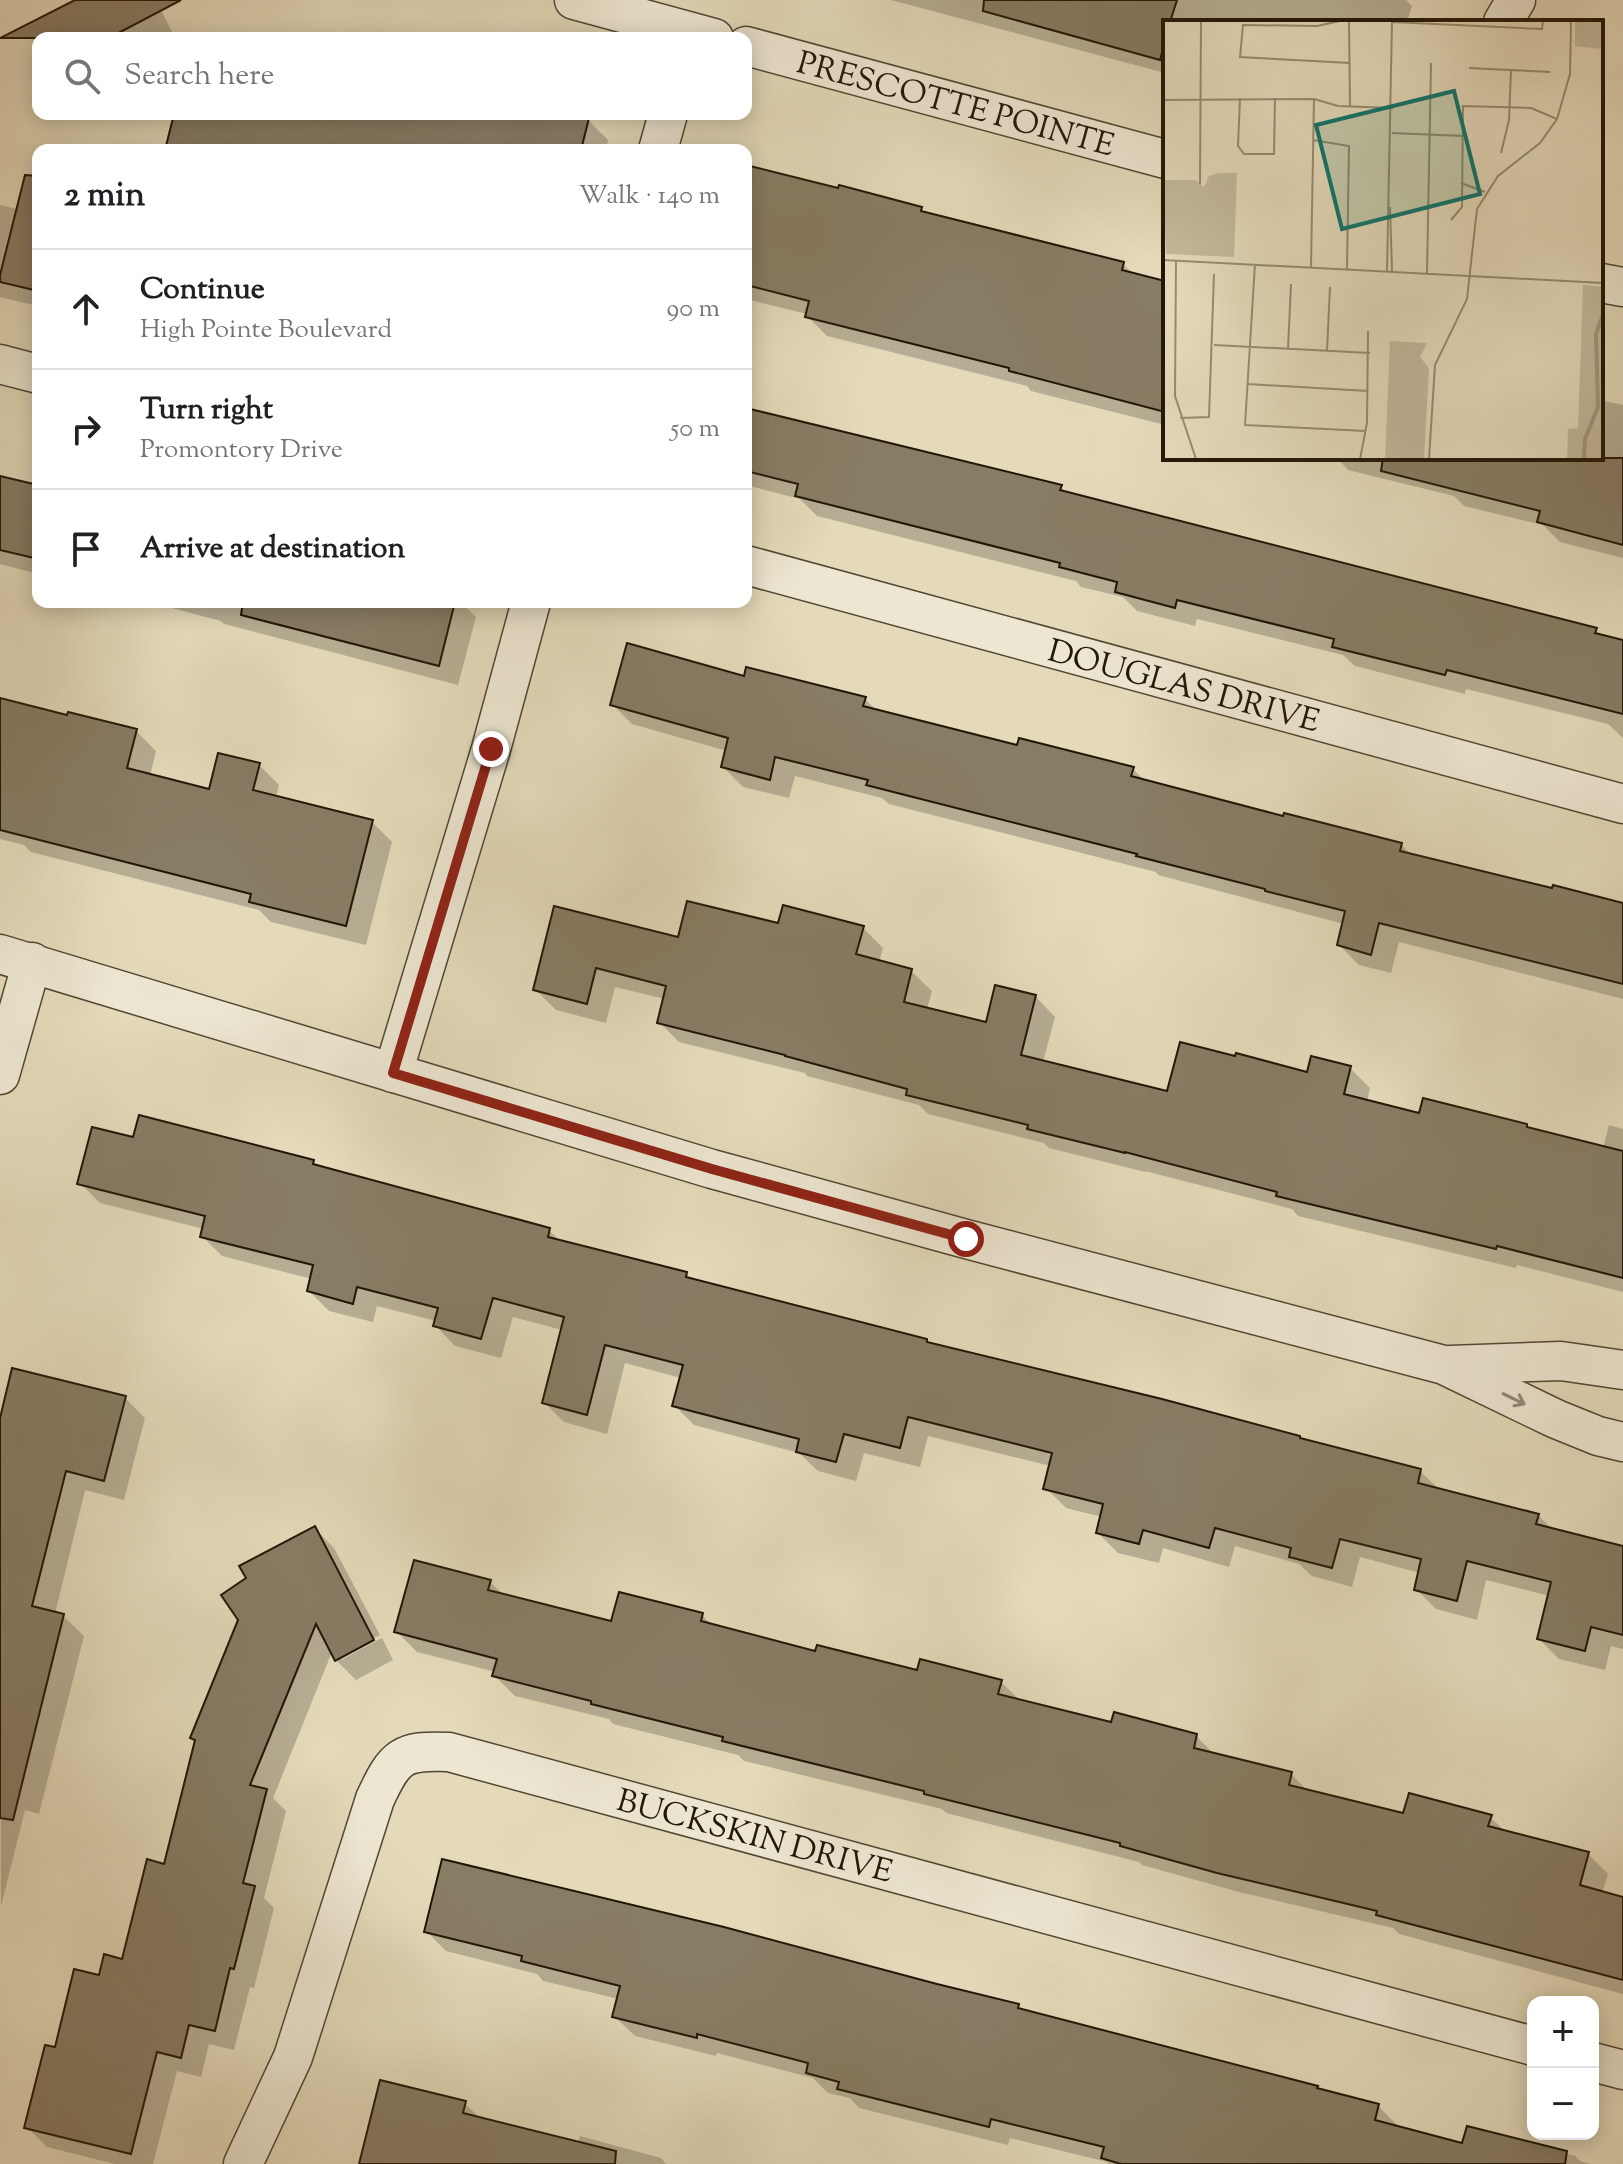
<!DOCTYPE html>
<meta charset="utf-8">
<style>
:root{--surface:#fff;--page:#f6f6f6;--text:#202124;--muted:#757577;--line:#e0e0e0}
body{margin:0;font-family:"Sorts Mill Goudy",serif;background:var(--page);color:var(--text)}
.controls{position:absolute;right:24px;bottom:24px;display:grid;overflow:hidden;border-radius:16px;box-shadow:0 4px 20px #0003}
.controls button{width:72px;height:72px;display:grid;place-items:center;padding:0;border:0;border-bottom:2px solid var(--line);background:var(--surface);color:var(--text);font:40px sans-serif}
.stop{position:absolute;width:24px;height:24px;margin:-18px;border:6px solid #8f2418;border-radius:50%;background:#fff}
.stop.end{background:#8f2418;border-color:#fff;box-shadow:0 2px 8px #0008}
.list{margin:0;padding:0;list-style:none}
h2{display:flex;justify-content:space-between;align-items:center;height:104px;margin:0;padding:0 32px;font-size:34px}
h2 small{font-size:26px;font-weight:400;color:var(--muted)}
.list li{display:grid;grid-template-columns:52px 1fr auto;gap:24px;align-items:center;box-sizing:border-box;height:120px;padding:0 32px;border-top:2px solid var(--line)}
.list b{display:block;font-size:30px;white-space:nowrap}
.list p{margin:0;font-size:26px;white-space:nowrap;color:var(--muted)}
.list em{font-size:26px;font-style:normal;color:var(--muted)}
.icon{flex:none;width:44px;height:44px;fill:none;stroke:currentColor;stroke-width:2;stroke-linecap:round;stroke-linejoin:round}
.map{position:relative;flex:none;width:1623px;height:2164px;overflow:hidden}
.search{position:absolute;background:var(--surface);box-shadow:0 4px 20px #0003;left:32px;top:32px;width:720px;height:88px;display:flex;align-items:center;gap:20px;box-sizing:border-box;padding:0 28px;border-radius:16px;color:var(--muted);font-size:30px}
.panel{position:absolute;background:var(--surface);box-shadow:0 4px 20px #0003;left:32px;top:144px;width:720px;height:464px;border-radius:16px}
.map>svg:first-child{display:block}
</style>
<div class="map">
<svg width="1623" height="2164" viewBox="0 0 1623 2164">
<rect width="100%" height="100%" fill="#e4daba"/>
<filter id="stains"><feTurbulence type="fractalNoise" baseFrequency=".0025" numOctaves="4"/><feColorMatrix values="0 0 0 0 .2 0 0 0 0 .09 0 0 0 0 .02 0 0 0 .5 -.17"/></filter>
<radialGradient id="worn" r=".72"><stop offset=".6" stop-color="#630" stop-opacity="0"/><stop offset="1" stop-color="#630" stop-opacity=".3"/></radialGradient>
<g fill="#0003">
<polygon points="79,0 156,0 175,38 44,38"/>
<polygon points="891,0 1406,0 1412,6 1407,22 1165,22 1165,73"/>
<polygon points="90,114 104,114 95,119"/>
<polygon points="176,114 564,114 588,120 608,140 606,150 167,150"/>
<polygon points="746,167 921,209 927,215 1123,264 1134,275 1165,283 1165,425 1031,391 1027,386 827,336 807,316 807,314 746,299"/>
<polygon points="0,205 38,214 38,306 0,297"/>
<polygon points="1601,400 1623,405 1623,558 1560,542 1543,525 1464,506 1454,496 1348,470 1337,458 1601,458"/>
<polygon points="746,410 1061,487 1068,494 1596,630 1602,637 1623,642 1623,738 1608,724 1466,689 1465,694 1355,666 1343,655 1197,619 1195,626 1137,611 1123,597 1081,587 1076,581 817,516 800,499 746,485"/>
<polygon points="0,478 38,487 38,574 0,564"/>
<polygon points="149,602 461,602 476,617 458,685 224,624 221,621"/>
<polygon points="745,678 864,698 878,712 1019,747 1133,769 1146,782 1285,818 1401,844 1412,856 1623,905 1623,999 1399,942 1391,973 1359,965 1339,945 1344,924 1158,875 1156,872 889,804 882,798 795,776 789,798 743,787 723,767 727,751 632,724 612,704"/>
<polygon points="0,701 136,731 156,751 150,776 210,791 259,765 279,785 276,798 372,822 392,842 366,945 271,922 259,910 31,852 24,845 0,839"/>
<polygon points="556,908 680,939 780,926 863,928 883,948 879,962 911,971 932,991 927,1009 987,1025 1035,996 1055,1017 1043,1062 1168,1094 1350,1068 1370,1088 1367,1102 1421,1115 1526,1126 1531,1130 1603,1148 1609,1125 1623,1129 1623,1292 1517,1265 1516,1268 1298,1216 1292,1209 1145,1171 1145,1172 1049,1148 1044,1143 928,1114 919,1105 807,1076 805,1073 679,1042 659,1022 665,999 615,987 606,1023 556,1010 536,990"/>
<polygon points="135,1140 313,1162 320,1168 549,1230 561,1242 686,1274 693,1281 926,1341 931,1345 1420,1471 1441,1491 1538,1515 1553,1530 1623,1548 1623,1649 1611,1646 1605,1670 1559,1659 1539,1639 1550,1596 1486,1580 1477,1620 1436,1609 1416,1589 1420,1573 1360,1557 1352,1587 1312,1576 1299,1564 1235,1546 1229,1567 1163,1548 1159,1563 1118,1553 1098,1533 1102,1517 1066,1508 1046,1488 1051,1466 928,1436 920,1467 864,1453 856,1481 818,1471 799,1453 694,1425 674,1405 681,1378 625,1363 607,1434 564,1422 544,1402 562,1330 513,1317 501,1358 455,1346 435,1325 436,1321 377,1306 373,1322 329,1311 309,1291 312,1279 222,1256 202,1236 204,1229 100,1203 80,1183"/>
<polygon points="125,1398 145,1418 124,1500 85,1490 55,1614 63,1616 84,1636 39,1814 25,1810 1,1906 0,1424"/>
<polygon points="314,1528 334,1548 380,1635 341,1655 341,1660 382,1638 393,1660 356,1680 336,1660 332,1652 273,1798 286,1811 264,1898 274,1908 254,1988 250,1987 234,2050 209,2044 201,2077 177,2071 153,2164 115,2164 47,2147 27,2127 56,2049 100,1977 123,1961 165,1866 196,1742 192,1738"/>
<polygon points="490,1582 505,1596 613,1623 702,1615 713,1626 817,1653 918,1672 1001,1682 1021,1701 1113,1724 1196,1736 1215,1755 1291,1774 1309,1792 1405,1816 1490,1817 1507,1833 1588,1854 1608,1874 1602,1893 1623,1899 1623,1994 1399,1934 1393,1928 1239,1892 1142,1865 1139,1862 946,1813 942,1809 744,1761 738,1755 613,1724 609,1719 515,1696 495,1676 496,1672 417,1652 397,1632"/>
<polygon points="426,1931 1018,2006 1023,2011 1316,2087 1320,2091 1378,2106 1398,2126 1397,2128 1464,2146 1515,2142 1575,2156 1580,2161 1590,2164 1109,2164 1107,2162 1010,2138 1008,2145 859,2108 850,2098 828,2093 813,2078 717,2053 716,2056 635,2036 614,2016 619,1999 543,1981 537,1974 446,1951"/>
<polygon points="464,2103 481,2119 578,2143 580,2136 661,2158 666,2164 362,2164"/>
</g>
<g fill="#877c64" stroke="#221607" stroke-width="2">
<polygon points="75,0 181,0 109,38 0,38"/>
<polygon points="984,0 1177,0 1170,22 1165,22 1165,41 1160,60 983,11"/>
<polygon points="174,114 590,114 581,150 165,150"/>
<polygon points="746,165 838,188 839,185 922,207 921,211 1124,262 1122,270 1165,281 1165,412 1009,371 1009,368 805,317 809,301 746,285"/>
<polygon points="25,175 38,176 38,291 0,282 0,275"/>
<polygon points="746,408 1062,485 1060,490 1597,628 1595,633 1623,640 1623,714 1447,670 1445,675 1332,647 1334,639 1177,600 1175,608 1115,592 1117,582 1059,567 1060,563 795,496 798,484 746,471"/>
<polygon points="1383,458 1623,458 1623,545 1537,522 1540,511 1381,471"/>
<polygon points="0,476 38,485 38,559 0,550"/>
<polygon points="243,602 455,602 439,666 241,615"/>
<polygon points="627,643 744,676 746,667 866,697 863,706 1017,745 1019,738 1134,767 1131,776 1283,816 1284,813 1402,843 1400,851 1552,888 1553,885 1623,903 1623,984 1379,923 1371,955 1337,945 1345,911 1265,891 1265,889 1136,856 1137,854 866,785 868,780 775,757 770,780 721,767 728,738 610,705"/>
<polygon points="0,698 67,715 68,712 137,729 127,768 209,789 218,753 260,763 253,790 373,820 346,926 249,902 251,894 0,830"/>
<polygon points="687,901 778,923 783,905 864,926 856,954 912,969 904,1002 986,1022 995,985 1036,995 1021,1055 1167,1091 1180,1042 1235,1056 1236,1053 1307,1072 1311,1056 1351,1066 1344,1094 1419,1113 1423,1098 1527,1124 1527,1127 1623,1151 1623,1278 1497,1246 1496,1249 1276,1196 1277,1192 1125,1152 1125,1153 1027,1129 1028,1125 906,1095 907,1089 785,1056 785,1055 657,1023 666,986 596,968 587,1004 533,990 554,906 678,937"/>
<polygon points="139,1115 314,1160 313,1164 550,1228 548,1237 687,1272 686,1277 927,1339 927,1342 1162,1399 1300,1436 1300,1438 1421,1469 1418,1483 1539,1514 1536,1524 1623,1546 1623,1635 1591,1627 1585,1651 1537,1639 1551,1582 1467,1561 1457,1601 1414,1590 1421,1559 1340,1539 1332,1568 1289,1557 1291,1548 1215,1528 1209,1548 1143,1530 1139,1544 1096,1533 1103,1504 1043,1489 1052,1453 908,1417 900,1448 844,1434 836,1462 796,1452 799,1439 672,1406 683,1365 605,1345 587,1415 542,1403 564,1317 493,1298 481,1339 433,1326 438,1308 357,1287 353,1304 307,1291 313,1265 200,1237 205,1216 77,1184 92,1127 133,1137"/>
<polygon points="12,1368 126,1396 104,1481 66,1471 32,1606 64,1614 13,1820 0,1818 0,1418"/>
<polygon points="315,1526 374,1640 335,1661 316,1624 250,1785 267,1789 243,1883 255,1886 234,1969 230,1968 215,2031 189,2025 181,2058 157,2052 131,2154 24,2128 45,2045 55,2047 74,1969 99,1975 104,1954 122,1959 147,1859 164,1864 195,1740 190,1738 238,1620 221,1595 246,1578 239,1566"/>
<polygon points="414,1560 491,1580 488,1590 611,1621 619,1592 703,1613 701,1621 815,1651 817,1645 917,1670 920,1659 1002,1680 998,1694 1111,1722 1114,1712 1197,1734 1194,1748 1292,1772 1289,1785 1403,1813 1409,1793 1492,1815 1488,1826 1589,1852 1580,1885 1623,1897 1623,1980 1376,1915 1377,1911 1217,1873 1120,1846 1120,1843 924,1794 924,1791 722,1741 723,1737 591,1704 591,1701 492,1676 497,1659 394,1632"/>
<polygon points="442,1859 724,1927 937,1984 1019,2004 1018,2008 1318,2086 1317,2088 1379,2104 1375,2120 1462,2143 1467,2126 1567,2151 1565,2164 1121,2164 1101,2158 1104,2147 991,2119 989,2127 837,2089 839,2082 806,2073 808,2063 697,2034 697,2038 612,2017 620,1986 521,1961 522,1956 424,1932"/>
<polygon points="380,2080 466,2101 463,2113 616,2151 615,2164 359,2164"/>
</g>
<g fill="none" stroke-linecap="round" stroke-linejoin="round">
<defs>
<g id="street">
<polyline points="574,0 714,38"/>
<polyline points="1503,22 1516,0"/>
<polyline points="746,46 1165,159"/>
<polyline points="658,150 668,114"/>
<polyline points="1601,283 1623,287"/>
<polyline points="0,364 38,374"/>
<polyline points="746,565 1623,804"/>
<polyline points="0,954 712,1169 966,1239 1444,1365 1556,1419 1598,1436 1623,1442"/>
<polyline points="393,1073 491,749 531,602"/>
<polyline points="0,1075 32,962"/>
<polyline points="1450,1365 1561,1361 1623,1370"/>
<polyline points="1593,2062 1623,2070"/>
<path d="M243,2164l50,-107 82,-258c20,-43 26,-49 74,-47l1084,294"/>
</g>
</defs>
<use href="#street" stroke="#524734" stroke-width="41"/>
<use href="#street" stroke="#ede7d2" stroke-width="38"/>
</g>
<defs><path id="oneway-shaft" d="M-6 0H5M1.5-3L5.5 0L1.5 3" fill="none" stroke-width="1.6" stroke-linecap="round" stroke-linejoin="round" transform="scale(2)"/></defs>
<use stroke="#928977" href="#oneway-shaft" transform="translate(1514 1399) rotate(26)"/>
<g fill="none" stroke-linecap="round" stroke-linejoin="round">
<polyline stroke="#8f2418" stroke-width="10" points="491,749 393,1073 712,1169 966,1239"/>
</g>
<g text-anchor="middle" stroke-width="7" stroke-linejoin="round" paint-order="stroke">
<g font-size="32" fill="#221607" stroke="#ede7d2">
<text transform="translate(956 103) rotate(15)" y="11">PRESCOTTE POINTE</text>
<text transform="translate(1184 685) rotate(15)" y="11">DOUGLAS DRIVE</text>
<text transform="translate(755 1835) rotate(15)" y="11">BUCKSKIN DRIVE</text>
</g>
</g>
<g transform="translate(1163 20)">
<rect width="440" height="440" fill="#e4daba"/>
<path d="M412,1h28v28l-28,-3zM56,153h18l-3,84 -68,-3 -3,-74h32l9,7 5,-11zM420,265l20,2v172h-36l1,-30 10,-1zM227,321l37,2 -7,14 9,11 -5,91h-39z" fill="#c3b99c"/>
<path fill="none" stroke="#a2977d" stroke-width="4" d="M421,439l1,-20 13,-32 -2,-73 7,-20"/>
<path fill="none" stroke="#968c72" stroke-width="2" d="M177,1l-23,5 -74,-1 -3,32 110,6M186,1l1,86M229,2l150,7 1,-8M306,48l81,4M77,78l-2,48 6,8h30l1,-56M0,80l151,-1 24,7 55,2M229,113l71,3M150,120l36,6 -2,123M338,133l8,-33 2,-50M298,163l24,9M37,164l1,-163M227,187l2,64M288,200l11,-13 1,-101 68,2 26,11M0,240l440,23M13,240l-1,136 21,63M92,244l-10,161 121,6M148,247l3,-168M224,251l5,-250M264,254l4,-211M51,325l156,8M125,329l3,-65M164,331l3,-64M85,364l120,7M17,398l29,-1 5,-143M197,439l7,-36 1,-92M266,439l6,-94 32,-66 10,-90 21,-33 42,-33 17,-24 13,-45 1,-53"/>
<path fill="#0f766e" fill-opacity="0.15" stroke="#0f766e" stroke-width="4" d="M291,71l26,103 -138,35 -26,-104z"/>
<rect width="440" height="440" fill="none" stroke="#221607" stroke-width="4"/>
</g>
<rect width="100%" height="100%" filter="url(#stains)"/>
<rect width="100%" height="100%" fill="url(#worn)"/>
</svg>
<div class="controls">
<button>+</button>
<button>−</button>
</div>
<div class="stop" style="left:966px;top:1239px"></div>
<div class="stop end" style="left:491px;top:749px"></div>
<div class="search"><svg class="icon" aria-label="search" viewBox="0 0 24 24"><circle cx="10" cy="10" r="6"/><path d="M15 15l6 6"/></svg>Search here</div>
<section class="panel">
<h2>2 min<small>Walk · 140 m</small></h2>
<ul class="list">
<li><svg class="icon" aria-label="ahead" viewBox="0 0 24 24"><path d="M12 20V5M6 11l6-6 6 6"/></svg><div><b>Continue</b><p>High Pointe Boulevard</p></div><em>90 m</em></li>
<li><svg class="icon" aria-label="right" viewBox="0 0 24 24"><path d="M7 20v-9h11M14 6l5 5-5 5"/></svg><div><b>Turn right</b><p>Promontory Drive</p></div><em>50 m</em></li>
<li><svg class="icon" aria-label="arrive" viewBox="0 0 24 24"><path d="M6 21V4h12l-3 4 3 4H6"/></svg><div><b>Arrive at destination</b></div></li>
</ul>
</section>
</div>
